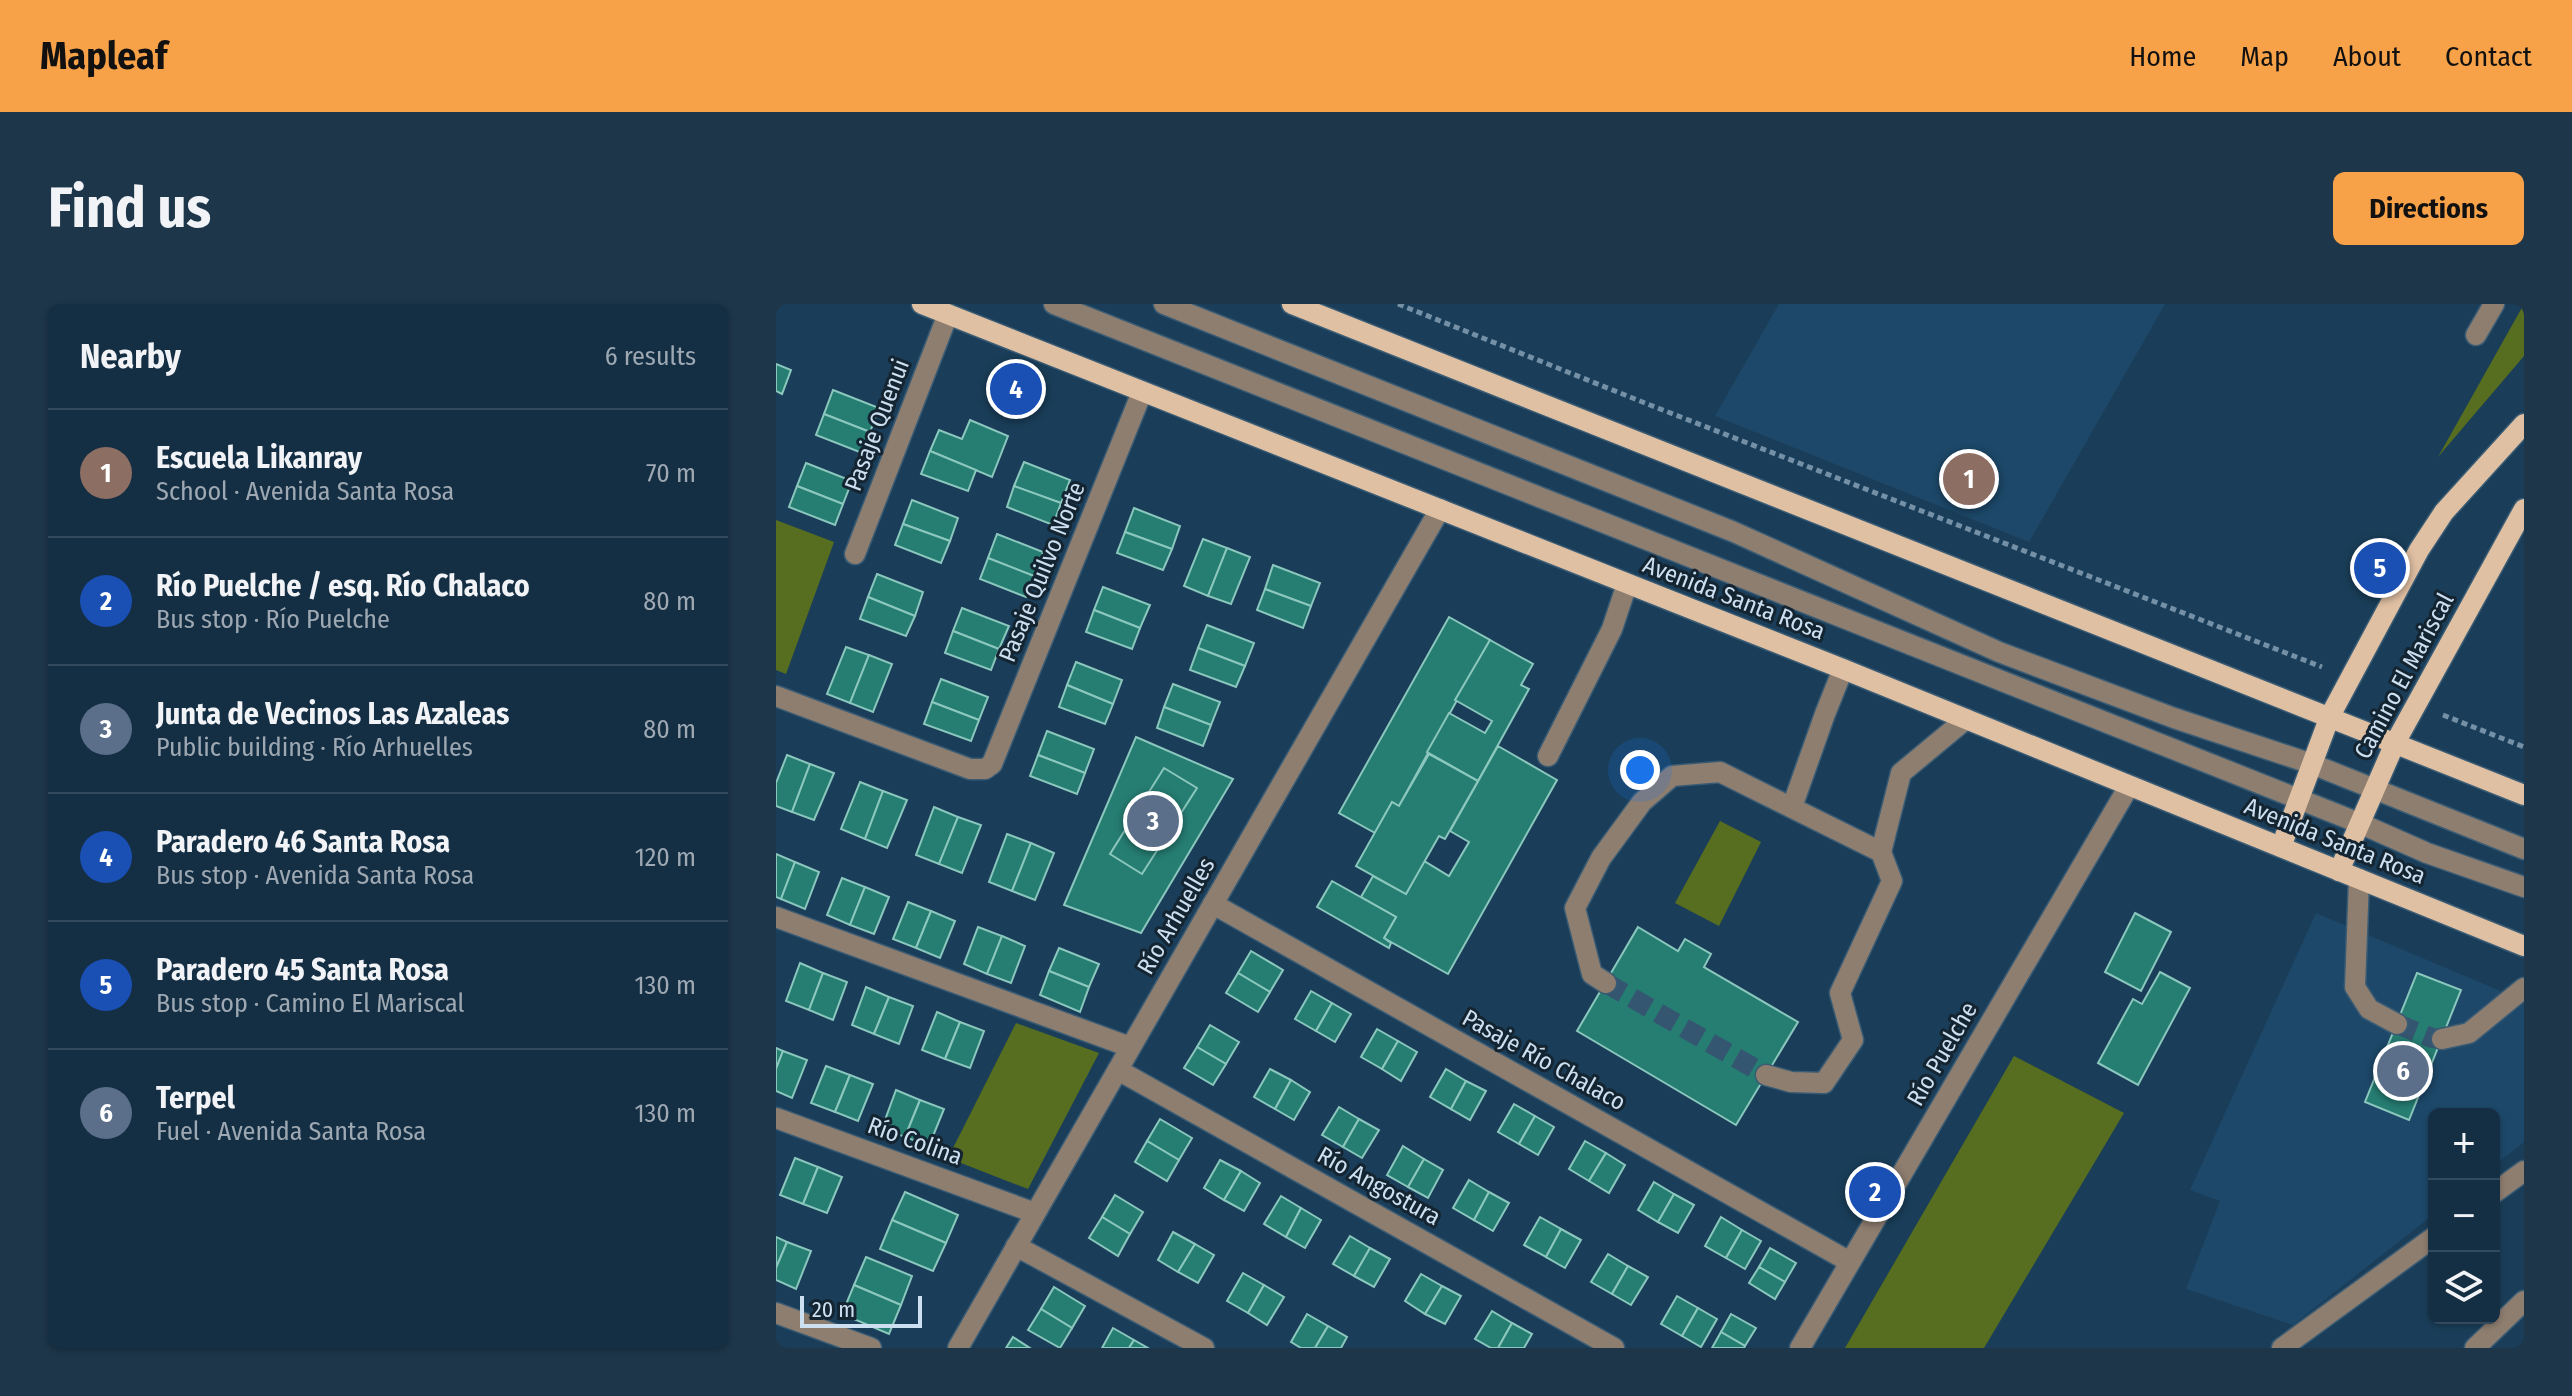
<!DOCTYPE html>
<meta charset="utf-8">
<style>
:root{--surface:#142e43;--page:#1d364a;--text:#f1f3f6;--muted:#9da8b2;--line:#334a5c;--accent:#f7a148}
body{margin:0;font-family:"Fira Sans Condensed",sans-serif;background:var(--page);color:var(--text)}
.controls{position:absolute;right:24px;bottom:24px;display:grid;overflow:hidden;border-radius:12px;box-shadow:0 2px 6px #0004}
.controls button{width:72px;height:72px;display:grid;place-items:center;padding:0;border:0;border-bottom:2px solid var(--line);background:var(--surface);color:var(--text);font:40px sans-serif}
.scale{position:absolute;left:24px;bottom:20px;width:122px;box-sizing:border-box;padding-left:8px;border:4px solid #cce0f1;border-top:0;font-size:22px;line-height:28px;white-space:nowrap;color:#cce0f1;-webkit-text-stroke:6px #142430;paint-order:stroke}
.you{position:absolute;left:864px;top:466px;width:28px;height:28px;margin:-20px;border:6px solid #fff;border-radius:50%;background:#1a73e8;box-shadow:0 0 0 12px #1a73e833}
.badge{display:grid;place-items:center;width:52px;height:52px;border-radius:50%;background:var(--accent);color:#fff;font-size:26px;font-weight:700}
.pin{position:absolute;translate:-50% -50%;border:4px solid #fff;box-shadow:0 2px 8px #0006}
.list{margin:0;padding:0;list-style:none}
h2{display:flex;justify-content:space-between;align-items:center;height:104px;margin:0;padding:0 32px;font-size:34px}
h2 small{font-size:26px;font-weight:400;color:var(--muted)}
.list li{display:grid;grid-template-columns:52px 1fr auto;gap:24px;align-items:center;box-sizing:border-box;height:128px;padding:0 32px;border-top:2px solid var(--line)}
.list b{display:block;font-size:30px;white-space:nowrap}
.list p{margin:0;font-size:26px;white-space:nowrap;color:var(--muted)}
.list em{font-size:26px;font-style:normal;color:var(--muted)}
.icon{flex:none;width:44px;height:44px;fill:none;stroke:currentColor;stroke-width:2;stroke-linecap:round;stroke-linejoin:round}
.map{position:relative;flex:none;width:1748px;height:1044px;overflow:hidden;border-radius:12px}
header{display:flex;align-items:center;gap:48px;box-sizing:border-box;height:112px;padding:0 40px;background:var(--accent);color:#111}
header strong{font-size:38px}
nav{display:flex;gap:44px;margin-inline-start:auto;font-size:28px}
.intro{display:flex;align-items:center;justify-content:space-between;box-sizing:border-box;height:192px;padding:0 48px}
h1{margin:0;font-size:56px}
.button{padding:20px 36px;border-radius:12px;background:var(--accent);color:#111;font-size:28px;font-weight:700}
main{display:flex;gap:48px;padding:0 48px}
aside{flex:1;background:var(--surface);border-radius:12px;box-shadow:0 2px 6px #0004}
.map>svg:first-child{display:block}
</style>
<header>
<strong>Mapleaf</strong>
<nav><a>Home</a><a>Map</a><a>About</a><a>Contact</a></nav>
</header>
<div class="intro"><h1>Find us</h1><a class="button">Directions</a></div>
<main>
<aside>
<h2>Nearby<small>6 results</small></h2>
<ul class="list">
<li><span class="badge" style="background:#8d6e63">1</span><div><b>Escuela Likanray</b><p>School · Avenida Santa Rosa</p></div><em>70 m</em></li>
<li><span class="badge" style="background:#1a4fb4">2</span><div><b>Río Puelche / esq. Río Chalaco</b><p>Bus stop · Río Puelche</p></div><em>80 m</em></li>
<li><span class="badge" style="background:#5c6f8a">3</span><div><b>Junta de Vecinos Las Azaleas</b><p>Public building · Río Arhuelles</p></div><em>80 m</em></li>
<li><span class="badge" style="background:#1a4fb4">4</span><div><b>Paradero 46 Santa Rosa</b><p>Bus stop · Avenida Santa Rosa</p></div><em>120 m</em></li>
<li><span class="badge" style="background:#1a4fb4">5</span><div><b>Paradero 45 Santa Rosa</b><p>Bus stop · Camino El Mariscal</p></div><em>130 m</em></li>
<li><span class="badge" style="background:#5c6f8a">6</span><div><b>Terpel</b><p>Fuel · Avenida Santa Rosa</p></div><em>130 m</em></li>
</ul>
</aside>
<div class="map">
<svg width="1748" height="1044" viewBox="0 0 1748 1044">
<rect width="100%" height="100%" fill="#1a3e59"/>
<g fill="#1d4869">
<polygon points="1003,0 1389,0 1253,238 939,112"/>
<polygon points="1540,609 1748,697 1748,838 1718,862 1718,810 1658,810 1658,910 1517,1021 1410,985 1444,897 1414,886"/>
</g>
<g fill="#576d1f">
<polygon points="1748,0 1748,52 1662,153"/>
<polygon points="0,216 58,238 10,370 0,366"/>
<polygon points="944,517 985,538 943,622 899,599"/>
<polygon points="240,719 323,749 252,885 172,854"/>
<polygon points="1238,752 1348,809 1208,1044 1069,1044"/>
</g>
<g fill="#267e73" stroke="#8bc7bd" stroke-width="2">
<polygon points="0,60 15,66 6,90 0,87"/>
<polygon points="57,86 103,104 94,128 48,110"/>
<polygon points="48,110 94,128 86,149 40,131"/>
<polygon points="194,116 232,132 216,173 154,147 163,126 186,135"/>
<polygon points="154,147 200,166 192,187 145,170"/>
<polygon points="248,158 294,176 285,199 238,182"/>
<polygon points="30,159 76,177 67,200 21,182"/>
<polygon points="21,182 67,200 59,221 13,203"/>
<polygon points="238,182 285,199 277,221 231,203"/>
<polygon points="136,196 182,214 174,237 127,220"/>
<polygon points="358,204 404,222 396,245 349,228"/>
<polygon points="127,220 174,237 165,259 119,241"/>
<polygon points="349,228 396,245 387,266 341,249"/>
<polygon points="221,230 267,248 258,272 212,254"/>
<polygon points="427,235 451,244 432,292 408,282"/>
<polygon points="451,244 474,253 455,300 432,292"/>
<polygon points="212,254 258,272 250,293 204,275"/>
<polygon points="497,261 544,279 535,302 489,285"/>
<polygon points="101,270 147,288 139,312 92,293"/>
<polygon points="327,283 374,301 364,324 318,306"/>
<polygon points="489,285 535,302 527,324 481,306"/>
<polygon points="92,293 139,312 130,332 84,315"/>
<polygon points="186,304 233,322 223,345 177,327"/>
<polygon points="318,306 364,324 356,345 310,328"/>
<polygon points="673,313 714,336 623,502 616,498 599,529 563,509"/>
<polygon points="431,321 478,339 469,362 422,344"/>
<polygon points="177,327 223,345 215,366 169,349"/>
<polygon points="714,336 757,360 745,381 753,385 702,477 651,448 673,409 709,429 716,417 679,396"/>
<polygon points="70,343 93,351 74,399 51,390"/>
<polygon points="422,344 469,362 460,383 414,366"/>
<polygon points="93,351 116,360 97,408 74,399"/>
<polygon points="300,358 346,376 337,400 291,381"/>
<polygon points="165,375 212,393 203,416 156,398"/>
<polygon points="397,380 444,398 435,421 388,403"/>
<polygon points="291,381 337,400 329,420 283,403"/>
<polygon points="156,398 203,416 195,437 148,420"/>
<polygon points="388,403 435,421 427,442 381,424"/>
<polygon points="271,427 318,445 309,469 262,451"/>
<polygon points="360,433 457,475 365,629 288,601"/>
<polygon points="722,442 781,476 672,670 608,634 620,613 585,593 597,572 630,590 648,557 673,572 693,538 674,527"/>
<polygon points="653,450 702,477 669,535 663,532 630,590 580,562 616,498 623,502"/>
<polygon points="11,451 34,460 16,508 0,502 0,479"/>
<polygon points="262,451 309,469 301,490 254,472"/>
<polygon points="34,460 58,469 38,516 16,508"/>
<polygon points="388,464 421,484 366,570 334,550"/>
<polygon points="84,478 107,487 89,535 65,525"/>
<polygon points="107,487 131,496 111,544 89,535"/>
<polygon points="158,503 182,513 163,560 140,551"/>
<polygon points="182,513 205,521 186,569 163,560"/>
<polygon points="231,530 255,539 236,587 213,578"/>
<polygon points="255,539 278,549 259,596 236,587"/>
<polygon points="0,550 19,558 5,595 0,593"/>
<polygon points="19,558 43,568 29,605 5,595"/>
<polygon points="66,574 89,583 74,621 51,611"/>
<polygon points="556,577 620,613 608,634 615,639 613,644 541,603"/>
<polygon points="89,583 113,593 98,630 74,621"/>
<polygon points="132,598 155,607 140,644 117,635"/>
<polygon points="155,607 179,617 164,654 140,644"/>
<polygon points="1359,609 1395,628 1365,687 1329,668"/>
<polygon points="202,623 226,632 211,670 188,660"/>
<polygon points="862,623 902,647 909,635 935,650 928,663 1022,718 960,821 801,727"/>
<polygon points="226,632 249,642 235,679 211,670"/>
<polygon points="283,644 323,660 313,683 273,667"/>
<polygon points="475,647 507,666 494,688 462,669"/>
<polygon points="24,659 47,669 33,706 10,697"/>
<polygon points="273,667 313,683 304,708 264,691"/>
<polygon points="1384,668 1414,684 1362,781 1322,759 1357,695 1366,700"/>
<polygon points="47,669 71,678 57,716 33,706"/>
<polygon points="462,669 494,688 482,708 450,689"/>
<polygon points="1641,669 1685,686 1633,816 1589,798"/>
<polygon points="90,683 113,693 98,730 76,721"/>
<polygon points="535,687 556,699 540,727 519,715"/>
<polygon points="113,693 137,702 123,740 98,730"/>
<polygon points="556,699 575,710 559,738 540,727"/>
<polygon points="161,708 184,718 169,755 146,746"/>
<polygon points="184,718 208,727 194,764 169,755"/>
<polygon points="434,721 463,738 450,760 421,743"/>
<polygon points="601,725 622,737 606,765 585,753"/>
<polygon points="622,737 641,748 625,777 606,765"/>
<polygon points="421,743 450,760 437,781 408,764"/>
<polygon points="0,744 7,747 0,765"/>
<polygon points="7,747 31,756 16,794 0,787 0,765"/>
<polygon points="50,762 74,771 59,808 35,799"/>
<polygon points="494,765 515,776 499,805 478,793"/>
<polygon points="670,765 690,777 675,805 654,793"/>
<polygon points="74,771 97,780 82,817 59,808"/>
<polygon points="515,776 534,788 518,816 499,805"/>
<polygon points="690,777 710,787 694,816 675,805"/>
<polygon points="120,786 144,796 129,833 106,824"/>
<polygon points="144,796 168,805 153,842 129,833"/>
<polygon points="738,800 759,812 743,840 722,828"/>
<polygon points="563,803 583,815 567,843 546,831"/>
<polygon points="759,812 778,823 762,851 743,840"/>
<polygon points="384,815 416,834 403,856 371,837"/>
<polygon points="583,815 603,826 586,854 567,843"/>
<polygon points="371,837 403,856 391,877 359,858"/>
<polygon points="809,837 830,849 813,877 793,865"/>
<polygon points="627,842 648,855 632,883 611,871"/>
<polygon points="830,849 849,861 833,889 813,877"/>
<polygon points="19,854 42,863 27,900 4,891"/>
<polygon points="648,855 667,866 652,894 632,883"/>
<polygon points="444,856 465,867 448,896 428,884"/>
<polygon points="42,863 66,873 51,909 27,900"/>
<polygon points="465,867 484,879 468,907 448,896"/>
<polygon points="693,876 713,888 698,916 677,904"/>
<polygon points="878,878 898,890 882,918 862,906"/>
<polygon points="129,888 182,911 170,939 116,916"/>
<polygon points="713,888 733,899 717,927 698,916"/>
<polygon points="898,890 918,901 902,929 882,918"/>
<polygon points="339,891 367,908 354,930 326,913"/>
<polygon points="505,892 525,904 510,933 488,920"/>
<polygon points="525,904 545,916 529,944 510,933"/>
<polygon points="326,913 354,930 342,952 313,934"/>
<polygon points="764,913 785,925 770,953 748,941"/>
<polygon points="945,913 966,926 950,954 929,942"/>
<polygon points="116,916 170,939 157,967 104,945"/>
<polygon points="785,925 805,936 789,964 770,953"/>
<polygon points="966,926 985,937 969,965 950,954"/>
<polygon points="397,928 419,940 402,968 382,956"/>
<polygon points="574,932 594,944 578,972 557,960"/>
<polygon points="0,933 11,938 0,964"/>
<polygon points="11,938 35,947 20,985 0,976 0,964"/>
<polygon points="419,940 438,951 422,979 402,968"/>
<polygon points="594,944 614,955 598,983 578,972"/>
<polygon points="994,944 1020,959 1009,978 983,963"/>
<polygon points="832,950 852,962 836,990 815,978"/>
<polygon points="90,953 136,972 125,1001 78,981"/>
<polygon points="852,962 872,973 855,1001 836,990"/>
<polygon points="983,963 1009,978 999,995 973,979"/>
<polygon points="467,969 488,981 472,1009 451,997"/>
<polygon points="645,970 666,982 649,1010 629,997"/>
<polygon points="78,981 125,1001 113,1030 66,1010"/>
<polygon points="488,981 508,993 491,1021 472,1009"/>
<polygon points="666,982 685,992 669,1020 649,1010"/>
<polygon points="278,983 309,1002 296,1024 265,1005"/>
<polygon points="901,992 922,1004 906,1032 885,1020"/>
<polygon points="922,1004 941,1015 925,1043 906,1032"/>
<polygon points="265,1005 296,1024 284,1044 252,1026"/>
<polygon points="716,1007 736,1019 722,1044 715,1044 699,1035"/>
<polygon points="531,1010 552,1022 539,1044 525,1044 515,1038"/>
<polygon points="955,1010 980,1024 969,1042 945,1028"/>
<polygon points="736,1019 756,1030 748,1044 722,1044"/>
<polygon points="552,1022 571,1033 565,1044 539,1044"/>
<polygon points="337,1024 358,1036 353,1044 326,1044"/>
<polygon points="945,1028 969,1042 968,1044 936,1044"/>
<polygon points="237,1033 254,1044 230,1044"/>
<polygon points="358,1036 372,1044 353,1044"/>
</g>
<g fill="none" stroke-linecap="round" stroke-linejoin="round">
<g stroke="#355670" stroke-width="20" stroke-dasharray="20 10" stroke-linecap="butt">
<polyline points="830,679 990,771"/>
<polyline points="1621,720 1656,734 1666,735"/>
</g>
<defs>
<g id="minor">
<polyline points="278,0 1583,519 1651,549 1748,583"/>
<polyline points="388,0 958,228 1223,348 1398,414 1536,460 1748,545"/>
<polyline points="1700,31 1718,0"/>
<polyline points="79,250 172,10"/>
<polyline points="0,392 194,465 209,465 216,460 366,88"/>
<polyline points="772,452 836,325 851,280"/>
<polyline points="1016,503 1049,410 1067,365"/>
<polyline points="1105,548 1125,469 1190,415"/>
<polyline points="1583,575 1579,683 1593,705 1621,720"/>
<polyline points="437,600 1074,958"/>
<polyline points="0,613 354,743"/>
<polyline points="830,679 816,670 799,604 825,554 866,498 896,472 944,468 1105,548 1116,577 1064,689 1077,736 1048,779 1015,778 990,771"/>
<polyline points="1666,735 1693,729 1748,684"/>
<polyline points="342,766 838,1044"/>
<polyline points="0,814 259,909"/>
<polyline points="1718,889 1748,867"/>
<polyline points="240,942 428,1044"/>
<polyline points="0,1009 95,1044"/>
<polyline points="182,1044 664,205"/>
<polyline points="1024,1044 1353,482"/>
<polyline points="1506,1044 1658,933"/>
<polyline points="1699,1044 1748,997"/>
</g>
<g id="major">
<polyline points="146,0 1067,365 1748,642"/>
<polyline points="516,0 1748,491"/>
<polyline points="1505,543 1554,412 1643,246 1668,208 1748,120"/>
<polyline points="1563,567 1619,439 1748,205"/>
</g>
</defs>
<use href="#minor" stroke="#3a5b74" stroke-width="23"/>
<use href="#major" stroke="#3a5b74" stroke-width="23"/>
<g stroke="#7490a6" stroke-width="5" stroke-dasharray="6 4" stroke-linecap="butt">
<polyline points="622,0 874,101 1546,363"/>
<polyline points="1667,411 1748,443"/>
</g>
<use href="#minor" stroke="#8e7e70" stroke-width="20"/>
<use href="#major" stroke="#e0c0a3" stroke-width="20"/>
</g>
<g text-anchor="middle" stroke-width="6" stroke-linejoin="round" paint-order="stroke">
<g font-size="24" fill="#cce0f1" stroke="#142430">
<text transform="translate(101 121) rotate(-69)" y="8">Pasaje Quenui</text>
<text transform="translate(266 268) rotate(-68)" y="8">Pasaje Quilvo Norte</text>
<text transform="translate(958 294) rotate(21)" y="8">Avenida Santa Rosa</text>
<text transform="translate(1628 372) rotate(-62)" y="8">Camino El Mariscal</text>
<text transform="translate(1559 537) rotate(22)" y="8">Avenida Santa Rosa</text>
<text transform="translate(400 612) rotate(-60)" y="8">Río Arhuelles</text>
<text transform="translate(1166 750) rotate(-60)" y="8">Río Puelche</text>
<text transform="translate(768 756) rotate(29)" y="8">Pasaje Río Chalaco</text>
<text transform="translate(139 837) rotate(20)" y="8">Río Colina</text>
<text transform="translate(603 882) rotate(29)" y="8">Río Angostura</text>
</g>
</g>
</svg>
<div class="controls">
<button>+</button>
<button>−</button>
<button><svg class="icon" aria-label="layers" viewBox="0 0 24 24"><path d="M12 4l9 5-9 5-9-5zM3 14l9 5 9-5"/></svg></button>
</div>
<div class="scale">20 m</div>
<div class="you"></div>
<div class="pin badge" style="left:1193px;top:175px;background:#8d6e63">1</div>
<div class="pin badge" style="left:1099px;top:888px;background:#1a4fb4">2</div>
<div class="pin badge" style="left:377px;top:517px;background:#5c6f8a">3</div>
<div class="pin badge" style="left:240px;top:85px;background:#1a4fb4">4</div>
<div class="pin badge" style="left:1604px;top:264px;background:#1a4fb4">5</div>
<div class="pin badge" style="left:1627px;top:767px;background:#5c6f8a">6</div>
</div>
</main>
